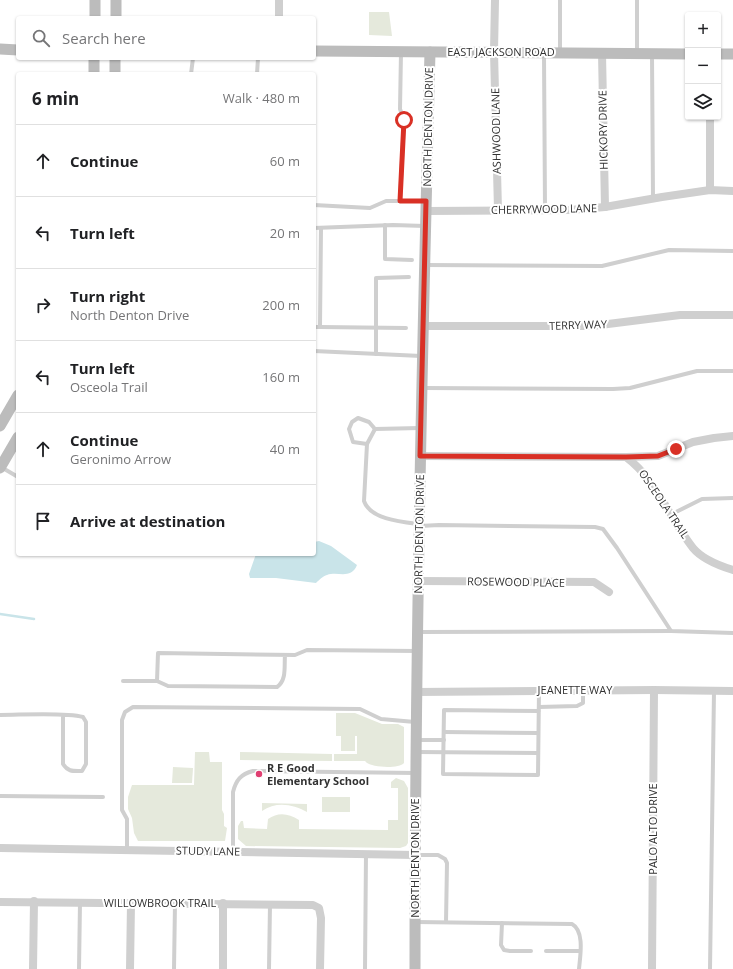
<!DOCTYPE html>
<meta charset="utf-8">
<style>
:root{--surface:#fff;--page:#f6f6f6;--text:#202124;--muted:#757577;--line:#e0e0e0}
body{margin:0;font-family:"Open Sans",sans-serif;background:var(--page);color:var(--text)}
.controls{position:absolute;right:12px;top:12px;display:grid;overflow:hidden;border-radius:4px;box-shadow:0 1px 3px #0004}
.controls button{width:36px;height:36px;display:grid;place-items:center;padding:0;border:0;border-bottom:1px solid var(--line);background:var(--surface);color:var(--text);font:20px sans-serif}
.stop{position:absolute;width:12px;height:12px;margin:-9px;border:3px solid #d93025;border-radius:50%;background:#fff}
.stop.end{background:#d93025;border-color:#fff;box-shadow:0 1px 4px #0008}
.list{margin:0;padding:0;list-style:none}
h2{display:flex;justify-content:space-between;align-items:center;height:52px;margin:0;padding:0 16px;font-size:17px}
h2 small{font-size:13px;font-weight:400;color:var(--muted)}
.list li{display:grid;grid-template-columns:26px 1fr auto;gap:12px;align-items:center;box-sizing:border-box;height:72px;padding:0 16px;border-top:1px solid var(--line)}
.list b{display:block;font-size:15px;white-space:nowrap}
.list p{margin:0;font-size:13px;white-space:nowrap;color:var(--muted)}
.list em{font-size:13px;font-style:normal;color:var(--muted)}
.icon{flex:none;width:22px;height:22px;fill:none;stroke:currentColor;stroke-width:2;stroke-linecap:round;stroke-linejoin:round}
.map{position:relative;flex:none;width:733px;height:969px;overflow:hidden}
.search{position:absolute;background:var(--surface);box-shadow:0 1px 3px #0004;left:16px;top:16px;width:300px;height:44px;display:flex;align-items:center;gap:10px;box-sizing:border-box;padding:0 14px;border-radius:4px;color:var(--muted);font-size:15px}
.panel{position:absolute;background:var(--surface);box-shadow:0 1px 3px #0004;left:16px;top:72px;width:300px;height:484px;border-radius:4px}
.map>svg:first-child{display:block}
</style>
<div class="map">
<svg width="733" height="969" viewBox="0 0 733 969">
<rect width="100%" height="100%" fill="#fff"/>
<g fill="#e5e9dc">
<polygon points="369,12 389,12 392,36 369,35"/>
<path d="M336,713h19l27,11h16l6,3v36c-5,6 -34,5 -39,-2h-31v-7h23v-18h-21z"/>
<polygon points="355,736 355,751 341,751 341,736"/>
<polygon points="195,752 209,752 210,762 222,762 222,810 224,814 224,826 227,828 225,841 138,841 134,833 132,818 128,809 128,797 132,785 194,785"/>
<polygon points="240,752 332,754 332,761 240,760"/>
<polygon points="173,767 193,768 192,783 172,783"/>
<path d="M396,778l8,3 4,7v55l-2,3 -6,2 -154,-2 -8,-7v-13l3,-5h2l1,7 23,1 1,-10c10,-7 20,-6 31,1v9l89,1v-10h10v-32h-7v-6z"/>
<rect x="322" y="797" width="28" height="15"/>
<path d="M262,803l45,1v8c-14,-8 -31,-11 -45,-1z"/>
</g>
<path fill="#c9e4e9" d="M319,541l12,5 26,19c-6,15 -19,6 -30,10 -4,1 -8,5 -11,8l-40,-5h-26l-1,-4 7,-20h58v-12z"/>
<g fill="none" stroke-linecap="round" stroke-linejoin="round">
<polyline stroke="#c9e4e9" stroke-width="2.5" points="0,614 34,619"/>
<g stroke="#cfcfcf" stroke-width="4">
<polyline points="560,0 560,52"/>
<polyline points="637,53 637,0"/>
<polyline points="544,54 545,210"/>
<polyline points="652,55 653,198"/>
<polyline points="191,74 193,58"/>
<polyline points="257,74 258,58"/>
<polyline points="400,201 404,120 400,109 401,52"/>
<polyline points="314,205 370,208 386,201 426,201"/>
<polyline points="385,225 385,259 412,260"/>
<polyline points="314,228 393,225 425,226"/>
<polyline points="425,265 602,266 669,250 733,251"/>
<polyline points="314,327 320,327 321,228"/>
<polyline points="320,327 406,328"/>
<polyline points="314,351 421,356"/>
<polyline points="376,354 376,278 409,277"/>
<polyline points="424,388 613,389 630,388 697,371 733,371"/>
<polyline points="367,444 353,442 349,429 352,422 358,418 369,422 375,429"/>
<polyline points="1,467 18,477"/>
<polyline points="672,514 702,499 733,498"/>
<path d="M418,524c-17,-2 -48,-5 -54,-23l3,-57 8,-15 45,-1"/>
<polyline points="420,526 439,525 595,527 603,529 617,548 671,631 733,633"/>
<polyline points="418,632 671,631"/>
<path d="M285,655c-1,11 2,25 -8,32l-109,-1 -11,-5 1,-28 137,2 12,-5 110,1"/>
<polyline points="123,681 157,681"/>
<polyline points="539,707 577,706 583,703 583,690"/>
<polyline points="539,711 444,710 443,774 538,775 539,690"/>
<path d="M0,715c21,0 65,-3 83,2l3,5v42l-4,7c-9,0 -14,1 -19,-7v-49"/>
<polyline points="444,732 538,733"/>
<polyline points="416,740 444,740"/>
<polyline points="417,752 538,753"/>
<polyline points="0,796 103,797"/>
<polyline points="127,850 127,819 122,810 122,720 125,712 133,707 360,709 381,719 415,722"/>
<path d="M233,851v-59c3,-12 8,-18 20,-21l163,2"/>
<polyline points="416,855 438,855 445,859 447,863 446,922"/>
<path d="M416,922l156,2c13,7 8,33 7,45"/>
<polyline points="502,923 501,945 504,950 510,951 531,951"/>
<polyline points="546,951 580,951"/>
<polyline points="79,969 80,902"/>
<polyline points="174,969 175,903"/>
<polyline points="269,969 270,904"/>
<polyline points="365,969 366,853"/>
<polyline points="710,969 714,691"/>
</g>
<g stroke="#cfcfcf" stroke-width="8">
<polyline points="495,0 494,52 498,210"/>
<polyline points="279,18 279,0"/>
<polyline points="602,53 605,207"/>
<polyline points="710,117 710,190"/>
<polyline points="426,211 570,210 605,207 662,197 710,190 733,191"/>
<polyline points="423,326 592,326 680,315 733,315"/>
<path d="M420,456l206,1c31,23 43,61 67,91 9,11 27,18 40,22"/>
<polyline points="626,457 658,456 693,442 714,438 733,436"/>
<polyline points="419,581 594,582 609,592"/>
<polyline points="416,692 654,690 733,691"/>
<polyline points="0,848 415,855"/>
<polyline points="0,902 313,905 319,908 321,918 320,969"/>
<polyline points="33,969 34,901"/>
<polyline points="130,969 131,903"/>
<polyline points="223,969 223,903"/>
<polyline points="652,969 654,690"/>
</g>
<g stroke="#bcbcbc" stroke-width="11">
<polyline points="95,18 95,0"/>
<polyline points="116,18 116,0"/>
<polyline points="0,49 18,50"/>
<polyline points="314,51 688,54"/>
<polyline points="718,54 733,54"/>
<polyline points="94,74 94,58"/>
<polyline points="115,74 115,58"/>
<polyline points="0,426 18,395"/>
<polyline points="0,468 18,437"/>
<path d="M415,969c0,-306 7,-611 15,-917"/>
</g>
</g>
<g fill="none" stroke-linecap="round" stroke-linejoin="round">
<polyline stroke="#d93025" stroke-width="5" points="404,120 400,201 426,201 420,456 626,457 658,456 676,449"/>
</g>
<circle fill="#e03e71" stroke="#fff" stroke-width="1.5" cx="259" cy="774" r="4"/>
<g text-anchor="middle" stroke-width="4" stroke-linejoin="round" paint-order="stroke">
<g font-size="11" fill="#323232" stroke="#fff">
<text x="501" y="56">EAST JACKSON ROAD</text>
<text transform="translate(428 127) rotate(-89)" y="4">NORTH DENTON DRIVE</text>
<text transform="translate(603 130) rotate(-91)" y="4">HICKORY DRIVE</text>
<text transform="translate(496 131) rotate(-91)" y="4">ASHWOOD LANE</text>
<text transform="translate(544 209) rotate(-1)" y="4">CHERRYWOOD LANE</text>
<text transform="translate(578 325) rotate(-2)" y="4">TERRY WAY</text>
<text transform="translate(664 504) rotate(56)" y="4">OSCEOLA TRAIL</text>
<text transform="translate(419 534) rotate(-89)" y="4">NORTH DENTON DRIVE</text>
<text transform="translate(516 582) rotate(1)" y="4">ROSEWOOD PLACE</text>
<text x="575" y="694">JEANETTE WAY</text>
<text transform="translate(653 829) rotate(-90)" y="4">PALO ALTO DRIVE</text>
<text transform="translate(208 851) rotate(1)" y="4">STUDY LANE</text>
<text transform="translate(415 858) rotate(-90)" y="4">NORTH DENTON DRIVE</text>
<text x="160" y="907">WILLOWBROOK TRAIL</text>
</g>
<g font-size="11" font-weight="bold" fill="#323232" stroke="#fff" text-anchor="start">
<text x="267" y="772">R E Good<tspan x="267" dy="13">Elementary School</tspan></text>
</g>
</g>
</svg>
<div class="controls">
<button>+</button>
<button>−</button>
<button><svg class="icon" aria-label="layers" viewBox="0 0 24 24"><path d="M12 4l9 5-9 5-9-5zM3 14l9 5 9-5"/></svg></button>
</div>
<div class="stop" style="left:404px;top:120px"></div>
<div class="stop end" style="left:676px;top:449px"></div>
<div class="search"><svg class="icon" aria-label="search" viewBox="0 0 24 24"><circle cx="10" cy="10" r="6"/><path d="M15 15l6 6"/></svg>Search here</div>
<section class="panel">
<h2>6 min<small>Walk · 480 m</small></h2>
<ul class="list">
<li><svg class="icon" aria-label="ahead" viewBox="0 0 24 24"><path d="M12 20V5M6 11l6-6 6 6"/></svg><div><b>Continue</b></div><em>60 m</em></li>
<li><svg class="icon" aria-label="left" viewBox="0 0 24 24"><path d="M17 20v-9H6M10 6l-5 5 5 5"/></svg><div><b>Turn left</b></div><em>20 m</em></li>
<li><svg class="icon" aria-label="right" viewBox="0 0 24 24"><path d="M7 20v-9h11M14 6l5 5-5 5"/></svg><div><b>Turn right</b><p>North Denton Drive</p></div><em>200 m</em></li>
<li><svg class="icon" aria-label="left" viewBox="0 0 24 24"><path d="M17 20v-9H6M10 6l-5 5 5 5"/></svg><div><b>Turn left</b><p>Osceola Trail</p></div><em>160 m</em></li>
<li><svg class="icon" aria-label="ahead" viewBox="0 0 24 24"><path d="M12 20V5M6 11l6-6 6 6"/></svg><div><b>Continue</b><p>Geronimo Arrow</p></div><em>40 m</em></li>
<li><svg class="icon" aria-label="arrive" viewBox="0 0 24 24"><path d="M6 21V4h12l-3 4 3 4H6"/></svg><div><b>Arrive at destination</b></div></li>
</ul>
</section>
</div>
